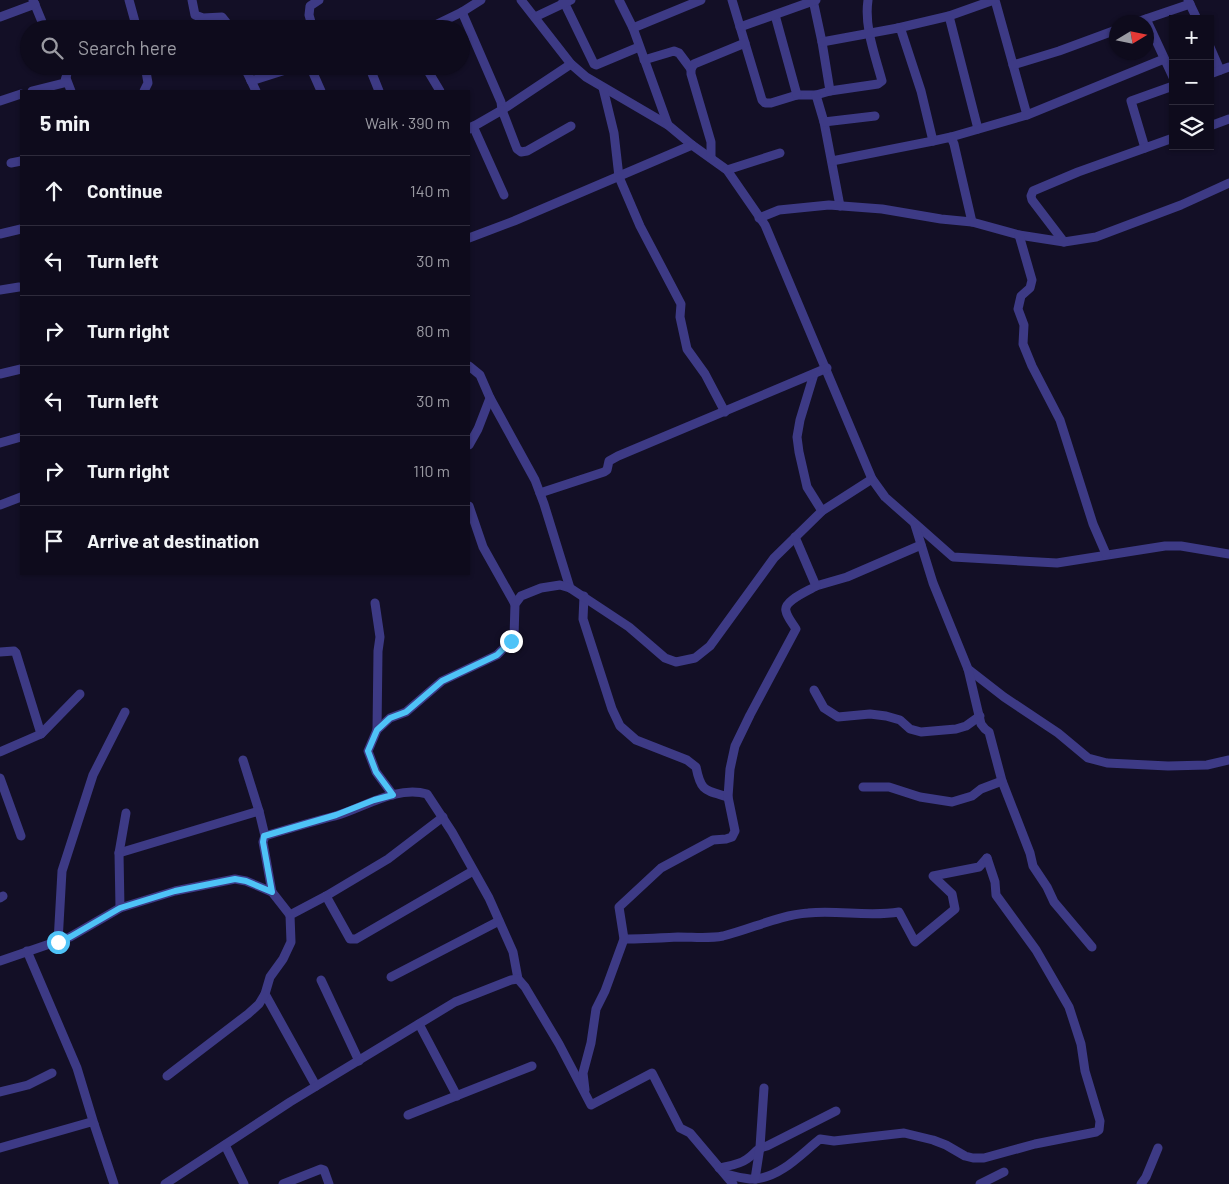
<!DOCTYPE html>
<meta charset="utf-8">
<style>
:root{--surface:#0e0b1c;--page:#171425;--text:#f1f3f6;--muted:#9b9ba3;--line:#2e2b3b}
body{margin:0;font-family:Barlow,sans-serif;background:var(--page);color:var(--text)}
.controls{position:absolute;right:15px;top:15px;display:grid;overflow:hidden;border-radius:0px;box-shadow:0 1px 4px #0004}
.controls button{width:45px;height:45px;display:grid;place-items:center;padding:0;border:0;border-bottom:1px solid var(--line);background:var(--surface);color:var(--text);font:25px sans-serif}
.compass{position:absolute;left:1109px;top:15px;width:45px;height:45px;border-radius:50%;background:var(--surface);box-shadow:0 1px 4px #0004;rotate:80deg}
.stop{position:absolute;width:15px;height:15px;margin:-11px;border:4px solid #4fc3f7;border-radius:50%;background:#fff}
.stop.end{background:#4fc3f7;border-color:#fff;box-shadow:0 1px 5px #0008}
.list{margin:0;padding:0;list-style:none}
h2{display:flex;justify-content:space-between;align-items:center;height:65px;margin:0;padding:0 20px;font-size:21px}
h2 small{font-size:16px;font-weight:400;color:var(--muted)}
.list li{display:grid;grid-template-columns:32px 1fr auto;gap:15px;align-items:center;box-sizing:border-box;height:70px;padding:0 20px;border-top:1px solid var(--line)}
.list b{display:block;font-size:19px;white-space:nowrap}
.list em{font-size:16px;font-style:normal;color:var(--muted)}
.icon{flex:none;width:28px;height:28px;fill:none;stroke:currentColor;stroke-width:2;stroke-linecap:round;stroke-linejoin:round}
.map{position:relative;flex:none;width:1229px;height:1184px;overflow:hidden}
.search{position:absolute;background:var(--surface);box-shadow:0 1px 4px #0004;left:20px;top:20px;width:450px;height:55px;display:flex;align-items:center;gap:12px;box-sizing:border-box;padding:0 18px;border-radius:28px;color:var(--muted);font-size:19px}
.panel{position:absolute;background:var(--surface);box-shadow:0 1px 4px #0004;left:20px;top:90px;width:450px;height:485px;border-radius:0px}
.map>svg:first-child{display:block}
</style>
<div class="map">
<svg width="1229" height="1184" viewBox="0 0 1229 1184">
<rect width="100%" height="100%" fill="#130f26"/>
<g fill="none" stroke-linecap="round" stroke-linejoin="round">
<g stroke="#3d3a85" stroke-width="9">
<polyline points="33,0 45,29"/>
<polyline points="129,0 137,29"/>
<polyline points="192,0 195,15 203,18 222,17 226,22 228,29"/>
<polyline points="521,0 571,64 586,77 668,125 692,145 727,170 765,225 872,479 885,497 953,557 1057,563 1165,546 1181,546 1229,554"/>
<polyline points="563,0 594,64 596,65 639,47"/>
<polyline points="619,0 633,28"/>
<path d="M732,0l30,100 3,3h6l26,-8h19l14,-4 48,-7 4,-3c-7,-26 -18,-54 -14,-81"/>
<polyline points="813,0 822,42 830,91"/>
<polyline points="995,0 1027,115"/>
<polyline points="1188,0 1197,19"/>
<polyline points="462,12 501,102 502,110 571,64"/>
<polyline points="775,15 797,95"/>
<polyline points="949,16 978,129"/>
<polyline points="0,17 35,4"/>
<polyline points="535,17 571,0"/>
<polyline points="1146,19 1173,77"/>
<polyline points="1137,22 1190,4"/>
<polyline points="740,27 816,0"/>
<polyline points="898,28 949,16 994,0"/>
<polyline points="313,29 309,15 310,6 319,0"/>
<polyline points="427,29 462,12 481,0"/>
<polyline points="822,42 898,28 901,30 921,91 933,141 951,137 954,144 972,222"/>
<polyline points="1210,47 1220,70"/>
<polyline points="644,60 674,51 679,53 691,69"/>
<polyline points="1013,65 1059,51 1116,30"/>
<polyline points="64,66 67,73 66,78 71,91"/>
<polyline points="244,66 256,91"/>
<polyline points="310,66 321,91"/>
<polyline points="369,66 379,91"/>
<polyline points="425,66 440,91"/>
<polyline points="1210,74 1229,67"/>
<polyline points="251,81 298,66"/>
<polyline points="603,88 614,133 619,177 640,226 681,304 680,317 687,349 705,374 725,412"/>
<polyline points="32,91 64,83 66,78"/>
<polyline points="144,91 148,83 145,66"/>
<polyline points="816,95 824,122 840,206"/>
<polyline points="0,101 21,94"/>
<polyline points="824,122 875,116"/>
<polyline points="668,125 633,28 701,0"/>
<polyline points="473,126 504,195"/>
<polyline points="1210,126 1229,119"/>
<polyline points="469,129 502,110 517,149 521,152 527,151 571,126"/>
<polyline points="951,137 1027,115 1164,59"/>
<polyline points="1145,148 1131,101 1173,86"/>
<polyline points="711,158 711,142 691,74 691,69 694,64 745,43"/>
<polyline points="832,161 933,141"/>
<polyline points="11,163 21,161"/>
<polyline points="727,170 780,153"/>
<polyline points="759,218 779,210 829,205 882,209 941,219 972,222 1019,235 1064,242 1096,237 1181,205 1229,183"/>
<polyline points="0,234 21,229"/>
<polyline points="1019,235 1032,280 1030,288 1021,296 1018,309 1024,325 1023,344 1032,366 1060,420 1093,524 1106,554"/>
<polyline points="469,238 514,221 692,145"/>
<polyline points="1064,242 1032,200 1031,196 1033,191 1078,172 1173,138"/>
<polyline points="0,290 19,287"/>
<polyline points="469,366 480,375 490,398 478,429 469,445"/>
<polyline points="0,374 21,369"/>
<polyline points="814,374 800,420 797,437 799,452 807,487 822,511"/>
<polyline points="490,398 535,480 544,504 570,588"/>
<polyline points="0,443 21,437"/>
<polyline points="540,493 604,472 607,470 609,461 618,456 827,368"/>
<polyline points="0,505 21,497"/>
<polyline points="469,506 483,547 515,604"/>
<polyline points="915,525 933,583 968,669 1004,697 1058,733 1088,758 1107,763 1168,766 1207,765 1229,760"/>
<polyline points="816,586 847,577 921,545"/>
<path d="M584,596l-1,23 29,90 8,17 16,14 51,20 9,7c5,25 9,23 32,30"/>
<polyline points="375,603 380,637 378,651 377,730"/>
<polyline points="0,652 14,651 16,653 41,734"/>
<polyline points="968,669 981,724 985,729 989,732 1002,781 1030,853 1033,866 1047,887 1054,902 1092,947"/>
<polyline points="814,690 824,708 838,717 870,714 886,716 900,720 910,729 921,732 956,729 966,726 980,716"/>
<polyline points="0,752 41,734 80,694"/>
<polyline points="243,760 259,811 265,836"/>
<polyline points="0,778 21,836"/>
<polyline points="863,787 889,787 920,797 952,802 972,796 981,789 1002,781"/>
<polyline points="393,795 376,772 368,751 377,730 390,718 406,712 442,681 497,655 511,641 514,637 515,604 521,596 541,588 560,585 570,588 629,627 665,658 676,662 695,658 710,646 774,558 822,511 872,479"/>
<polyline points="443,817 388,859 326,896 350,939 356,939 473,871"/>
<polyline points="119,853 259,811"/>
<path d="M272,892l-9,-50 2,-6c23,-7 46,-14 70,-20 28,-8 62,-31 92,-22l25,38 37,66 24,54 5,27 7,8 34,57 32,61 61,-32 28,55 10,5 43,51"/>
<polyline points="0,898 3,896"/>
<polyline points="120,908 119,853 126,813"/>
<path d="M624,939c18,0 36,-1 54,-2 16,0 30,2 45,-1 29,-7 56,-21 85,-23 30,-3 61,4 91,-1l16,30 40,-33 -3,-15 -19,-18 46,-9 8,-9"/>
<polyline points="58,942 62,871 93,775 125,712"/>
<polyline points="27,951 77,1068 94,1124"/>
<polyline points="0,961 70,937 120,908 175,891 235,879 246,881 272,892 290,915"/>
<polyline points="391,977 499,921"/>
<polyline points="321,980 359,1061"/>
<polyline points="265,994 316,1086"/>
<polyline points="419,1024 457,1096"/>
<polyline points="167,1076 248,1014 259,1004 265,994 270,977 283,959 291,942 290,915 326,896"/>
<path d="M585,1090l-2,-17 8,-30 5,-34 9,-18 19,-52 -5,-32 42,-39 52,-28 13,-1 6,-2 3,-6 -7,-34 2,-28 5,-23 15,-31 46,-86c-3,-5 -9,-12 -10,-18 -3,-10 22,-20 30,-25l-21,-49"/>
<polyline points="0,1092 28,1085 52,1073"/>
<polyline points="408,1115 532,1066"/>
<polyline points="225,1145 244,1184"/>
<polyline points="0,1148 91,1122 94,1124 114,1184"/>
<path d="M719,1168c9,-2 20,-3 28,-9 8,-5 10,-12 20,-13l69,-35"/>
<path d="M725,1174c10,2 22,6 31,5 26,-3 45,-25 64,-40l14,2 70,-8 29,7 13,5 19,11 8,2h11l51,-14 61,-12 3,-2 1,-9 -15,-50 -4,-27 -12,-37 -33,-57 -40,-55 -1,-13 -8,-24"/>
<polyline points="755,1179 760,1147 764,1088"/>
<polyline points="165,1184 290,1102 455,1002 511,980 518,979"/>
<polyline points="283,1184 321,1169 324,1170 329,1184"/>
<polyline points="980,1184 1004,1172"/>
<polyline points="1141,1184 1146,1177 1158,1148"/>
</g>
</g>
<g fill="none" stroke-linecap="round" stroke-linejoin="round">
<polyline stroke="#4fc3f7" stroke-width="6" points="58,942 70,937 120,908 175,891 235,879 246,881 272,892 263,842 264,836 336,815 374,800 393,795 376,772 368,751 377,730 390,718 406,712 442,681 497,655 511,641"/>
</g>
</svg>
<div class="controls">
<button>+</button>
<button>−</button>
<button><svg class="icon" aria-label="layers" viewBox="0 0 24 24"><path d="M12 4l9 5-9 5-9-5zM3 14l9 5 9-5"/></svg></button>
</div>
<svg class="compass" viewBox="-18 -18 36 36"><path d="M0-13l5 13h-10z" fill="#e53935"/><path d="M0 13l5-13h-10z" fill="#9b9ba3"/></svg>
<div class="stop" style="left:58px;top:942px"></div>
<div class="stop end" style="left:511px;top:641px"></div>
<div class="search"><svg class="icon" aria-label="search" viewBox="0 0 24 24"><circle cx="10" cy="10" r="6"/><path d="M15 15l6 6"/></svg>Search here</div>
<section class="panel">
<h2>5 min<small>Walk · 390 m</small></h2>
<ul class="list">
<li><svg class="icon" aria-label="ahead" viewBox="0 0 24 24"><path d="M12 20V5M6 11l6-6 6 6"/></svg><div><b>Continue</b></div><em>140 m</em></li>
<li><svg class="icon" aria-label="left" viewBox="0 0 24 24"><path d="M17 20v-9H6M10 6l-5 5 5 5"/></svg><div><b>Turn left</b></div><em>30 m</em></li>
<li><svg class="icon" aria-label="right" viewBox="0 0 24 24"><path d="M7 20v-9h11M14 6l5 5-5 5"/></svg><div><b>Turn right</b></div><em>80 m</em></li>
<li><svg class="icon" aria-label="left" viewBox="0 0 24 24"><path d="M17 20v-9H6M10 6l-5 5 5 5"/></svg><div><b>Turn left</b></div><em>30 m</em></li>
<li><svg class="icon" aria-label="right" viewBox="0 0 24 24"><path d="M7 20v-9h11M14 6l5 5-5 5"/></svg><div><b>Turn right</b></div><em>110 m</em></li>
<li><svg class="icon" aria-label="arrive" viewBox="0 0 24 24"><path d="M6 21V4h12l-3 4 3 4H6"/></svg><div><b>Arrive at destination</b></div></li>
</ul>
</section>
</div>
